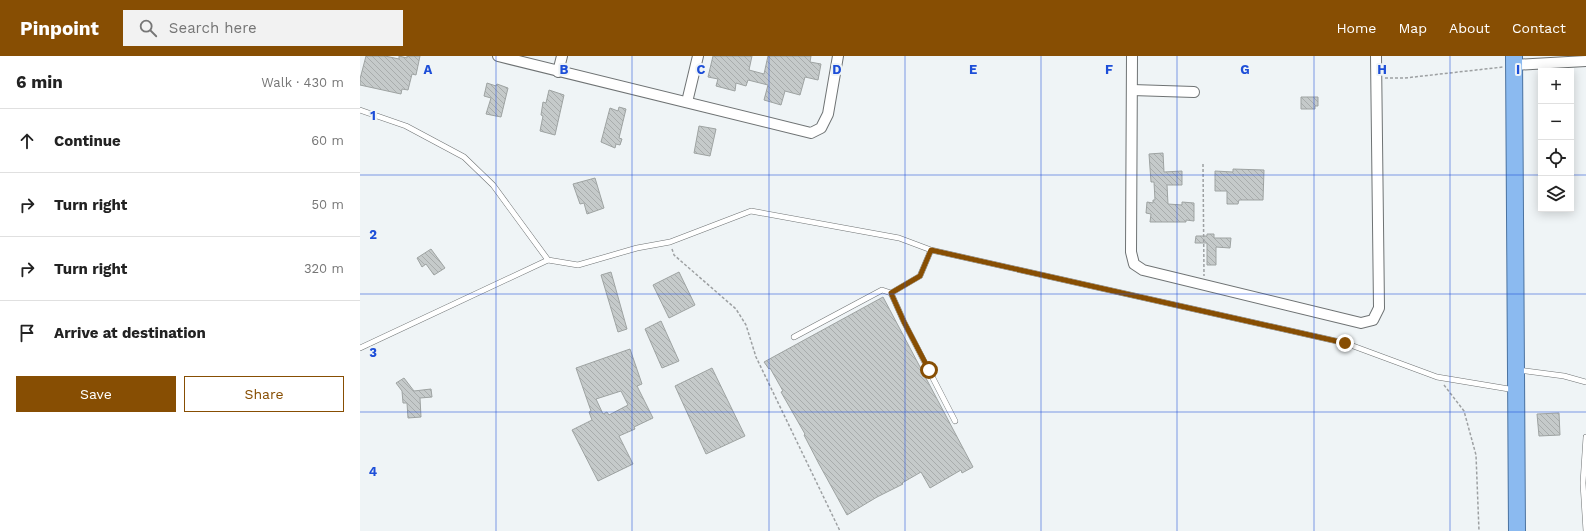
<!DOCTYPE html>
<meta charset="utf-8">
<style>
:root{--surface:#fff;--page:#f2f2f2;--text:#222;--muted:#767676;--line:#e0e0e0;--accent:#874e03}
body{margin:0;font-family:"Work Sans",sans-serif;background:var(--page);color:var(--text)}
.controls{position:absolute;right:12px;top:12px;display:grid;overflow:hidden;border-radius:0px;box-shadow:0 2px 10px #0003}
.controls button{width:36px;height:36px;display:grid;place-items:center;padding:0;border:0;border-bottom:1px solid var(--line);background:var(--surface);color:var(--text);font:20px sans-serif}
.stop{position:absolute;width:12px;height:12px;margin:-9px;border:3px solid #874e03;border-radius:50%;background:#fff}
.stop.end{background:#874e03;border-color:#fff;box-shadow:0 1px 4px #0008}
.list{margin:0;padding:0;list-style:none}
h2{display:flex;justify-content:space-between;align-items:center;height:52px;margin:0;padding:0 16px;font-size:17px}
h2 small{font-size:13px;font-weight:400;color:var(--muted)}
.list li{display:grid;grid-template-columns:26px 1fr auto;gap:12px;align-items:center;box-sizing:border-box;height:64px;padding:0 16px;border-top:1px solid var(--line)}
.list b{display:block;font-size:15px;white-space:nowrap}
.list em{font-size:13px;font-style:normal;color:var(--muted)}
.actions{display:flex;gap:8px;padding:12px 16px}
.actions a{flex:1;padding:9px 0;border:1px solid var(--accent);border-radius:0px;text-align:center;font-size:14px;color:var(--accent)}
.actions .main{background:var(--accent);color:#fff}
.icon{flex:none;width:22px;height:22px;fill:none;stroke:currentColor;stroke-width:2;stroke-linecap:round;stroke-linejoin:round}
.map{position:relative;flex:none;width:1226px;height:475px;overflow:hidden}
header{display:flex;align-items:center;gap:24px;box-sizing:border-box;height:56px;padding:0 20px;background:var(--accent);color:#fff}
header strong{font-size:19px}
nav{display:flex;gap:22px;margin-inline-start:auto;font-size:14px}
.search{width:280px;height:36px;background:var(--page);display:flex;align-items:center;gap:10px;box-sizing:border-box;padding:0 14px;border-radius:0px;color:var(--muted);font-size:15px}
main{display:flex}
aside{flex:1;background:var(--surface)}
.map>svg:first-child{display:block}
</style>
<header>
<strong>Pinpoint</strong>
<div class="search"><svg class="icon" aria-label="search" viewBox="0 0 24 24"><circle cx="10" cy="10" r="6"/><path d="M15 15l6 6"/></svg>Search here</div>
<nav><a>Home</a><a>Map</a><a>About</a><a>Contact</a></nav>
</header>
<main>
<aside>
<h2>6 min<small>Walk · 430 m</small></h2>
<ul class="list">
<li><svg class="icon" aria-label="ahead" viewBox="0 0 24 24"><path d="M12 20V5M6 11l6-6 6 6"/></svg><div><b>Continue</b></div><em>60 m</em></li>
<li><svg class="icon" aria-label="right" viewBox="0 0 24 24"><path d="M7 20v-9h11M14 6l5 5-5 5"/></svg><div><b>Turn right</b></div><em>50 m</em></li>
<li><svg class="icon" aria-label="right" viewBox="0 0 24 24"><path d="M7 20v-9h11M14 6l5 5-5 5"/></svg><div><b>Turn right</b></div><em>320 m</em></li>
<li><svg class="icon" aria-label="arrive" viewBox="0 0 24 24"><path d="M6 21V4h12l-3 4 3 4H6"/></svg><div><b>Arrive at destination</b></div></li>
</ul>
<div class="actions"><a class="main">Save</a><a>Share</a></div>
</aside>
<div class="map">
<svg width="1226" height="475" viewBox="0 0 1226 475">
<defs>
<pattern id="building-back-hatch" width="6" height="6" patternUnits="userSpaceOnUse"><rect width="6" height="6" fill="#c5caca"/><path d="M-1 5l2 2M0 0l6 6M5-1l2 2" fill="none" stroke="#a8acac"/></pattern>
</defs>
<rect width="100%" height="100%" fill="#eff4f6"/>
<g fill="url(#building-back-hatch)" stroke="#9ea3a2" fill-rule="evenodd">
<polygon points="6,0 25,0 39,3 39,0 47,2 47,0 60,0 56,19 52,18 48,34 42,33 41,38 0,29 0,23"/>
<polygon points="353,0 392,0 389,14 404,18 408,0 451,0 450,6 461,8 458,24 445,21 440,39 425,35 421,49 404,44 408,29 388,24 386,30 376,27 375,35 356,30 358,23 348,21"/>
<polygon points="127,27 136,30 137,28 148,32 141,61 126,58 131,42 124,40"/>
<polygon points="189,34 204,39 195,79 180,75 183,60 181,59 183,46 186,47"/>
<polygon points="941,41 958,41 958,50 955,50 955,53 941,53"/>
<polygon points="259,51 266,53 259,82 262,83 260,89 256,88 255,92 241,86 250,52 258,55"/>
<polygon points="339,70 356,73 350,100 334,97"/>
<polygon points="803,97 804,116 822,115 822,129 807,129 808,148 822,149 822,146 834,147 834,165 826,164 826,166 790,166 791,158 786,157 787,146 793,147 793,144 795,144 794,126 791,126 789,98"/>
<polygon points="873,113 904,114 903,144 879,144 878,148 867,148 867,135 855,135 855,115 873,116"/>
<polygon points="235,122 244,152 227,158 224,147 220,148 213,128"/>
<polygon points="847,178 854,178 854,182 871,182 870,192 856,191 856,209 847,209 847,187 835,187 836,180 847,180"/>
<polygon points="71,193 85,212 74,219 66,208 62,211 57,202"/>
<polygon points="251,216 267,273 258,276 241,219"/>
<polygon points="319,216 335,249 309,262 293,229"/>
<polygon points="523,241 613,411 602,417 601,414 570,432 561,416 542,427 543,428 517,441 487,459 459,408 444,379 445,378 421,336 423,335 410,312 409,313 404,306"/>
<polygon points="301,265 319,305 302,312 285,273"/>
<path d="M270,293l12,35 -5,2 16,32 -19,9 1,2 -16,7 14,28 -35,17 -26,-51 20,-10 -3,-8 2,-1 -15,-43zM261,335l7,14 -19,10 -2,-3 -4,2 -7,-15z"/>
<polygon points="352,312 385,380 346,398 315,330"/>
<polygon points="44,322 54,335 71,333 72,341 60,342 61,361 48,362 47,347 43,347 42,335 36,327"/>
<polygon points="1199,357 1200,379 1179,380 1177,358"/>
</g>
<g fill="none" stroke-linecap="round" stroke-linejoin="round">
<defs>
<g id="service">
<polyline points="0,54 46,70 104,101 133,129 188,204 218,209 277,192 310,186 391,155 539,182 571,194 985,287 1077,321 1155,334"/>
<polyline points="531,237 544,266 595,365"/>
<polyline points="434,281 522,234 531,237 560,220 571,194"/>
<polyline points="0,292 188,204"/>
<polyline points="1158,314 1204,320 1226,326"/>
<polyline points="1226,475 1223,427 1226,381"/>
</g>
<g id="minor">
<polyline points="138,0 451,77 461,72 468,58 478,0"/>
<polyline points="772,0 771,196 774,208 783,214 1001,267 1013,264 1019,252 1016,0"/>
<polyline points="1154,9 1226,5"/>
<polyline points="198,16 202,0"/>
<polyline points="772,34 834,36"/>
<polyline points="327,46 338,0"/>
</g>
<polyline id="trunk" points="1154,0 1157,475"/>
</defs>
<use href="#service" stroke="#6f7374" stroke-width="6"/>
<use href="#minor" stroke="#6f7374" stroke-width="12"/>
<use href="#trunk" stroke="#4c73a0" stroke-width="18"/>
<g stroke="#9da0a2" stroke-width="1.5" stroke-dasharray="3 2" stroke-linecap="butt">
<polyline points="1025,22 1045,22 1143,11"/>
<polyline points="843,108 844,220"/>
<polyline points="312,193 314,199 376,253 386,269 396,301 480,475"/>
<polyline points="1084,329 1104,355 1116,399 1119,475"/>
</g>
<use href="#service" stroke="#fff" stroke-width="5"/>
<use href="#minor" stroke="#fff" stroke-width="10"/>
<use href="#trunk" stroke="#8bbaf0" stroke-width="16"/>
</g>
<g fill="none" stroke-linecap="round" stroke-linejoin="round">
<polyline stroke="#874e03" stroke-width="5" points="569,314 544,266 531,237 560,220 571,194 985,287"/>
</g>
<path fill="none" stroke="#1d4ed8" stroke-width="1" stroke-opacity="0.55" d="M136,0v475M272,0v475M409,0v475M545,0v475M681,0v475M817,0v475M954,0v475M1090,0v475M0,119h1181M1211,119h15M0,238h1226M0,356h1226"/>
<g font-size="13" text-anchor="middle" font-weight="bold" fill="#1d4ed8" stroke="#eff4f6" stroke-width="4" stroke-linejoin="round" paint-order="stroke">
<text x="68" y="18">A</text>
<text x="204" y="18">B</text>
<text x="341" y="18">C</text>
<text x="477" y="18">D</text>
<text x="613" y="18">E</text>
<text x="749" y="18">F</text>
<text x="885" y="18">G</text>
<text x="1022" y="18">H</text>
<text x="1158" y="18">I</text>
<text x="13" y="64">1</text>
<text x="13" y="183">2</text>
<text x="13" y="301">3</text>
<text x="13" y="420">4</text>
</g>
</svg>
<div class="controls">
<button>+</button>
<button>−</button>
<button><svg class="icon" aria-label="locate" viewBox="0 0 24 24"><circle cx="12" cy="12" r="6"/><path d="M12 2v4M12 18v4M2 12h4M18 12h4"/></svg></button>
<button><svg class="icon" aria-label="layers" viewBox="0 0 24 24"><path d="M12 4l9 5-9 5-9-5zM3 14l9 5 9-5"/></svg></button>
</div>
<div class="stop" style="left:569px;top:314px"></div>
<div class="stop end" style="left:985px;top:287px"></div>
</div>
</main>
